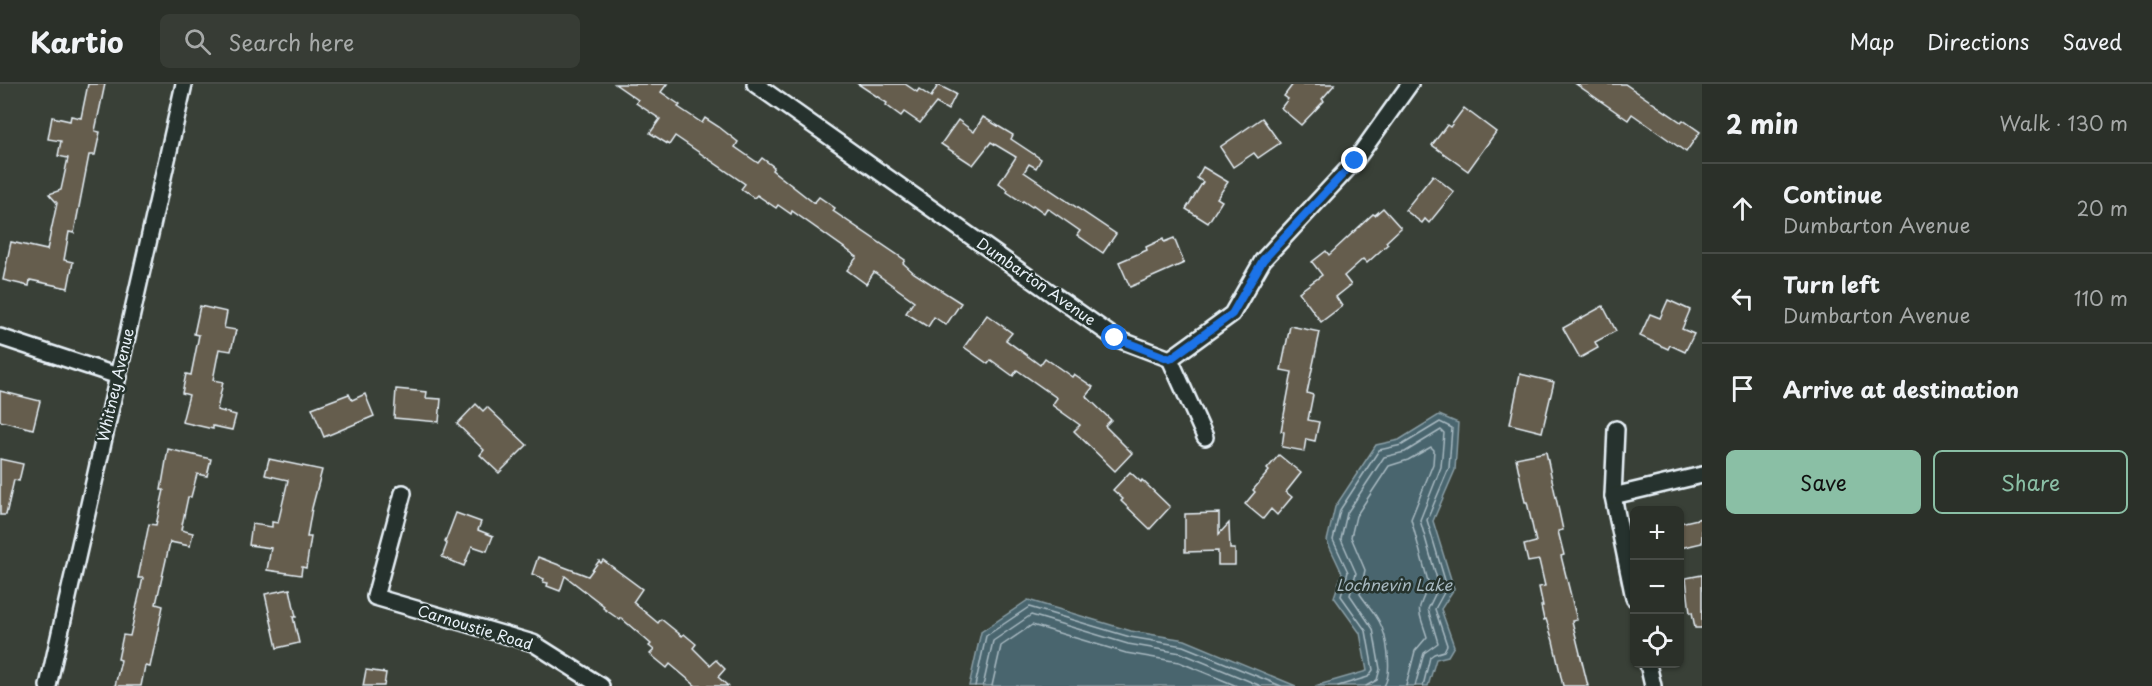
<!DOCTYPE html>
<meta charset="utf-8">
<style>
:root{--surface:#2b3029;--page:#373c35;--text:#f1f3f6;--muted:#a6a9a8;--line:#474b46;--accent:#8abfa5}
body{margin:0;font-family:"Playpen Sans",sans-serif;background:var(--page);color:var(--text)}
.controls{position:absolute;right:18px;bottom:18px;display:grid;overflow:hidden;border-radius:9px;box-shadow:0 2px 4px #0004}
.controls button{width:54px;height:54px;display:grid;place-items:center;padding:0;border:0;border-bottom:2px solid var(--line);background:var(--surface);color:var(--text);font:30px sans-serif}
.stop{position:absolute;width:18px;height:18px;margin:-14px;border:4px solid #1a73e8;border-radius:50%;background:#fff}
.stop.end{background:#1a73e8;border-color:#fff;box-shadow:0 2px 6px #0008}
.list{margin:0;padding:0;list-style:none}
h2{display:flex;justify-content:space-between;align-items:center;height:78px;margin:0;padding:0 24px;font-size:26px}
h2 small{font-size:20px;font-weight:400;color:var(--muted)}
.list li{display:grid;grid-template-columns:39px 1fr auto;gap:18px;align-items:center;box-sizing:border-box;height:90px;padding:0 24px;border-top:2px solid var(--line)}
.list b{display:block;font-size:22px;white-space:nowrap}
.list p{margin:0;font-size:20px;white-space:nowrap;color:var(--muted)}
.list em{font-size:20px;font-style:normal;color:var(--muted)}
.actions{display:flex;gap:12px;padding:18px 24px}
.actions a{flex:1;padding:14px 0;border:2px solid var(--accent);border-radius:9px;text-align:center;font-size:21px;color:var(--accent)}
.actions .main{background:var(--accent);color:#111}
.icon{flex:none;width:33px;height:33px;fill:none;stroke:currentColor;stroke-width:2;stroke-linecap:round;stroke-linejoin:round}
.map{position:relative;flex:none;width:1702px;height:602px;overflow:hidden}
header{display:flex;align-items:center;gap:36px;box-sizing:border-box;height:84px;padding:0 30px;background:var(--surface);border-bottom:2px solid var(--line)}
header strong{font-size:28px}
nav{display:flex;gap:33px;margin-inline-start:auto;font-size:21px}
.search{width:420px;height:54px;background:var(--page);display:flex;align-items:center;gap:15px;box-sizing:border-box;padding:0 21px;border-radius:9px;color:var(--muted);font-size:22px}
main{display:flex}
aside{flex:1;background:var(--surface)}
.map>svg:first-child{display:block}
</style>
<header>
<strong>Kartio</strong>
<div class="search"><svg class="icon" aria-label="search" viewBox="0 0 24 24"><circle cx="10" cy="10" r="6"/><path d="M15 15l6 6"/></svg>Search here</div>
<nav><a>Map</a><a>Directions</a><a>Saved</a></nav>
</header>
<main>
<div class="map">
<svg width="1702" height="602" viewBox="0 0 1702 602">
<rect width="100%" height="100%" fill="#394037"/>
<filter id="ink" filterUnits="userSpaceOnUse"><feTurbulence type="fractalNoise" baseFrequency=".0167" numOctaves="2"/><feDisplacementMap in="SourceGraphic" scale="12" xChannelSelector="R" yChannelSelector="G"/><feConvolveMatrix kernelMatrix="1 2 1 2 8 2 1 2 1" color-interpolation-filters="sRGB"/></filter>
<g filter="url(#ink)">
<g fill="#49656e" stroke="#899da5" stroke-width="1.5">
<polygon points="1439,331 1458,339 1455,386 1433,437 1454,505 1441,525 1454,562 1448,572 1436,575 1428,602 1315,602 1367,587 1360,549 1334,513 1342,489 1327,457 1335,423 1376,361 1399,356"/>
<polygon points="1028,516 1131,547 1185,556 1296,602 969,602 981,548"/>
</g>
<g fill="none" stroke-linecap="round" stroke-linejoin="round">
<g stroke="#a8b9c1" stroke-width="1.5">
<polyline points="975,602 986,552 1029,523 1130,553 1183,562 1281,602"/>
<polyline points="983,602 993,557 1031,531 1128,560 1181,569 1261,602"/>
<polyline points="992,602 1001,562 1032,541 1126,569 1179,578 1237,602"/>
<polyline points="1338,602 1368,593 1373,586 1366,547 1341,512 1348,488 1333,456 1340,426 1379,366 1402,361 1440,338 1452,344 1449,384 1427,436 1447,503 1435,525 1447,561 1444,567 1434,570 1430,573 1423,602"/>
<polyline points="1366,602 1377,596 1380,585 1373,545 1350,511 1356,489 1341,455 1347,429 1384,373 1405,368 1441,346 1444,349 1441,383 1420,436 1439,502 1428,525 1438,559 1424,569 1415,602"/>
<path d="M1384,602c9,-13 3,-51 -5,-65 -5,-9 -13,-18 -19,-27l5,-24 -14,-33 5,-21 33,-50 19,-6 23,-13 3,3 -1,14 -22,55 18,66c-14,30 -11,22 -2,52l-12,14 -9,35"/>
</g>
</g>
<g fill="#655d4e" stroke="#e8f1f8" stroke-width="1.5">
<polygon points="88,0 105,0 95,47 100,48 95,71 89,71 74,149 69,148 64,176 73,178 68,204 30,196 29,202 3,196 11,158 47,166 57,119 49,110 61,106 68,74 58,72 61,57 48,55 52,33 70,37 71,32 81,34"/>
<polygon points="615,0 667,0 661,8 680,21 678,23 702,39 705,34 719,43 738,58 735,63 758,79 762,74 774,83 772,86 814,119 819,113 835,124 833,127 905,176 903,179 914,189 961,219 946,241 934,233 928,243 906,229 914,217 874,188 866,200 847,186 857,173 792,127 791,130 778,121 776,124 757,111 754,114 741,105 745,100 675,52 669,61 650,49 660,35 636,19 638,16"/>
<polygon points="858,0 905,0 917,8 919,5 931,13 938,1 956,10 948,26 936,19 920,39 904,28 901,32 886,21 887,19"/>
<polygon points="1293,0 1335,0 1322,15 1324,17 1301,41 1281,24 1288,15 1284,12"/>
<polygon points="1576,0 1625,0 1681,38 1683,36 1700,48 1686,68 1632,30 1628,36"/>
<polygon points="1464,24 1496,48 1468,87 1432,61 1447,41 1450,43"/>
<polygon points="983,33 1013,51 1011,55 1041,75 1036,84 1029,80 1024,88 1116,150 1103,169 1077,151 1080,147 1047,124 1044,129 1033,121 1032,123 1023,117 1022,118 1007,108 1008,106 999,99 1016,73 991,58 973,81 941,60 958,36 974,48"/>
<polygon points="1262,34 1280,59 1258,74 1254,69 1233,83 1220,63"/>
<polygon points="1203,83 1228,98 1217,114 1222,117 1208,139 1186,125 1203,98 1197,94"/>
<polygon points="1433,91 1454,108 1429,139 1425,135 1422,139 1405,126"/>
<polygon points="1383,124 1401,144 1386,158 1388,160 1367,179 1363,175 1344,192 1351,201 1336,213 1342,222 1321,238 1299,208 1322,191 1312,178 1326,167 1329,171 1373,130 1375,131"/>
<polygon points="1174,154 1184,179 1130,203 1119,178 1147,166 1146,163 1163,155 1164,158"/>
<polygon points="1668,216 1690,226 1682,245 1694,250 1685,268 1670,261 1668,265 1640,252 1650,230 1660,234"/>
<polygon points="200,222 227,228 224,244 236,246 231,267 219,265 213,296 223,298 217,326 236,331 232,346 213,342 213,345 182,338 189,311 182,309 186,290 191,291 199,251 194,250"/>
<polygon points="1603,222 1616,247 1595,258 1598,264 1580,274 1563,244"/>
<polygon points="987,231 1012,249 1006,256 1040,281 1045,274 1072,293 1074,290 1093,303 1086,312 1111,336 1105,342 1132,369 1115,387 1074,347 1080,341 1052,321 1057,314 1017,286 1013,292 991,276 988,280 964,263"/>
<polygon points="1290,242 1320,248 1307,309 1313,311 1308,336 1319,338 1315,357 1306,355 1304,367 1282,363 1284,348 1281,347 1292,288 1281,286"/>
<polygon points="1520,290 1554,298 1542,348 1510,340"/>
<polygon points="396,305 427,308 426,314 441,315 439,338 394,334"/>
<polygon points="0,307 40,317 33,345 0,337"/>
<polygon points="349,310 352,316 365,310 374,332 324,353 312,324"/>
<polygon points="476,320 483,327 487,323 527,361 499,389 480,371 484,366 457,340"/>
<polygon points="168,365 211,375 207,392 197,390 191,413 188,413 181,446 193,449 190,462 170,458 156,520 163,522 150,583 145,582 141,602 115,602 121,576 118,575 123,551 130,552 143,494 138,494 149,440 156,441 164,406 161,406"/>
<polygon points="1546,368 1563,446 1558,447 1564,471 1561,472 1577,536 1572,537 1588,602 1563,602 1553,557 1546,535 1544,536 1541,522 1543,522 1539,503 1545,502 1539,476 1528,478 1524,461 1536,458 1527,418 1525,418 1516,374"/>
<polygon points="1279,371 1301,389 1286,408 1292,413 1277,431 1271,425 1263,435 1245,420 1255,408 1253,406 1269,387 1267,385"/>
<polygon points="0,375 23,380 19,397 14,396 6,431 0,431"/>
<polygon points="269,375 322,386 312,424 307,453 311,453 306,484 302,483 301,491 267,486 271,464 249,461 252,440 272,443 272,438 278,439 288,396 265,391"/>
<polygon points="1130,388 1141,398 1142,396 1170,423 1150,445 1121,417 1123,415 1113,406"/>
<polygon points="456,429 481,438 478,446 493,452 487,467 472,462 464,482 442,473 447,460 445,458"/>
<polygon points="1219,429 1219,450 1229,439 1230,465 1235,465 1235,481 1218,481 1218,467 1185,468 1185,430"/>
<polygon points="1702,434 1702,459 1680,464 1680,439"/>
<polygon points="538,473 588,492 599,477 601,479 603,476 642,505 633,518 658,539 661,535 682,552 684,550 696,560 693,564 710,581 716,576 725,585 718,593 728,602 696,602 670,580 667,584 650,570 654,566 649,562 651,560 621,534 620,536 603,524 604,522 565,492 560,507 547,502 548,499 543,498 544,495 532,490"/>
<polygon points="1702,491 1702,544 1695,544 1692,528 1690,529 1686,494"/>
<polygon points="290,505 296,533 293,533 299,559 277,564 265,510"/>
<polygon points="366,586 386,589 384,602 363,602"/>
</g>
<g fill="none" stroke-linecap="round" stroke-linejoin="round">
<defs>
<g id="street">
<polyline points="755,0 1115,254 1170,275"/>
<polyline points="0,253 118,292"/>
<polyline points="1170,275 1232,230 1263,176 1355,77 1410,0"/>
<polyline points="1170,275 1205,353"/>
<polyline points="1616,345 1613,412 1634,514"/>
<polyline points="403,409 375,513 533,559 601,602"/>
<polyline points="1613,412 1702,391"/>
<polyline points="1648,580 1653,602"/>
<polyline points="48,602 184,0"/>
</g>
</defs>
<use href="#street" stroke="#e8f1f8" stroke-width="20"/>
<use href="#street" stroke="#26332d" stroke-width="15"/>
</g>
</g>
<g fill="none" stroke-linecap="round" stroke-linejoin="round" filter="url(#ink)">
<polyline stroke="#1a73e8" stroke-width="8" points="1115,254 1170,275 1232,230 1263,176 1355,77"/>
</g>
<g text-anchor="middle" stroke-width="5" stroke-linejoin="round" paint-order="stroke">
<g font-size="15" fill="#e8f1f8" stroke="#26332d">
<text transform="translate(1036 198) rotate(35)" y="5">Dumbarton Avenue</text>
<text transform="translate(116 301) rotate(-77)" y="5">Whitney Avenue</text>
<text transform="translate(475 544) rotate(17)" y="5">Carnoustie Road</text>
</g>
<g font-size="16" font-style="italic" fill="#a8b9c1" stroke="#26332d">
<text x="1394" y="507">Lochnevin Lake</text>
</g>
</g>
</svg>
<div class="controls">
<button>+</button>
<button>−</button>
<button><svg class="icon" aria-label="locate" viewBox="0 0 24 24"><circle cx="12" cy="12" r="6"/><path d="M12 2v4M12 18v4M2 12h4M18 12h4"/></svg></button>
</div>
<div class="stop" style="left:1115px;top:254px"></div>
<div class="stop end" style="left:1355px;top:77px"></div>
</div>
<aside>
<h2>2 min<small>Walk · 130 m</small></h2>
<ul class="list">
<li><svg class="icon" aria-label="ahead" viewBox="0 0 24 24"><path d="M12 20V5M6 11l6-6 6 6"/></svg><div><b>Continue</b><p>Dumbarton Avenue</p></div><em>20 m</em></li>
<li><svg class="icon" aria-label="left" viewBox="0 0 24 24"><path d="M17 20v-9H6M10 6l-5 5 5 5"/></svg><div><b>Turn left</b><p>Dumbarton Avenue</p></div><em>110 m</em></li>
<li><svg class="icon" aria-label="arrive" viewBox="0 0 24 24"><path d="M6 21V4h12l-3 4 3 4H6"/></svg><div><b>Arrive at destination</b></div></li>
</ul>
<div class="actions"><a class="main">Save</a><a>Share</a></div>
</aside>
</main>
